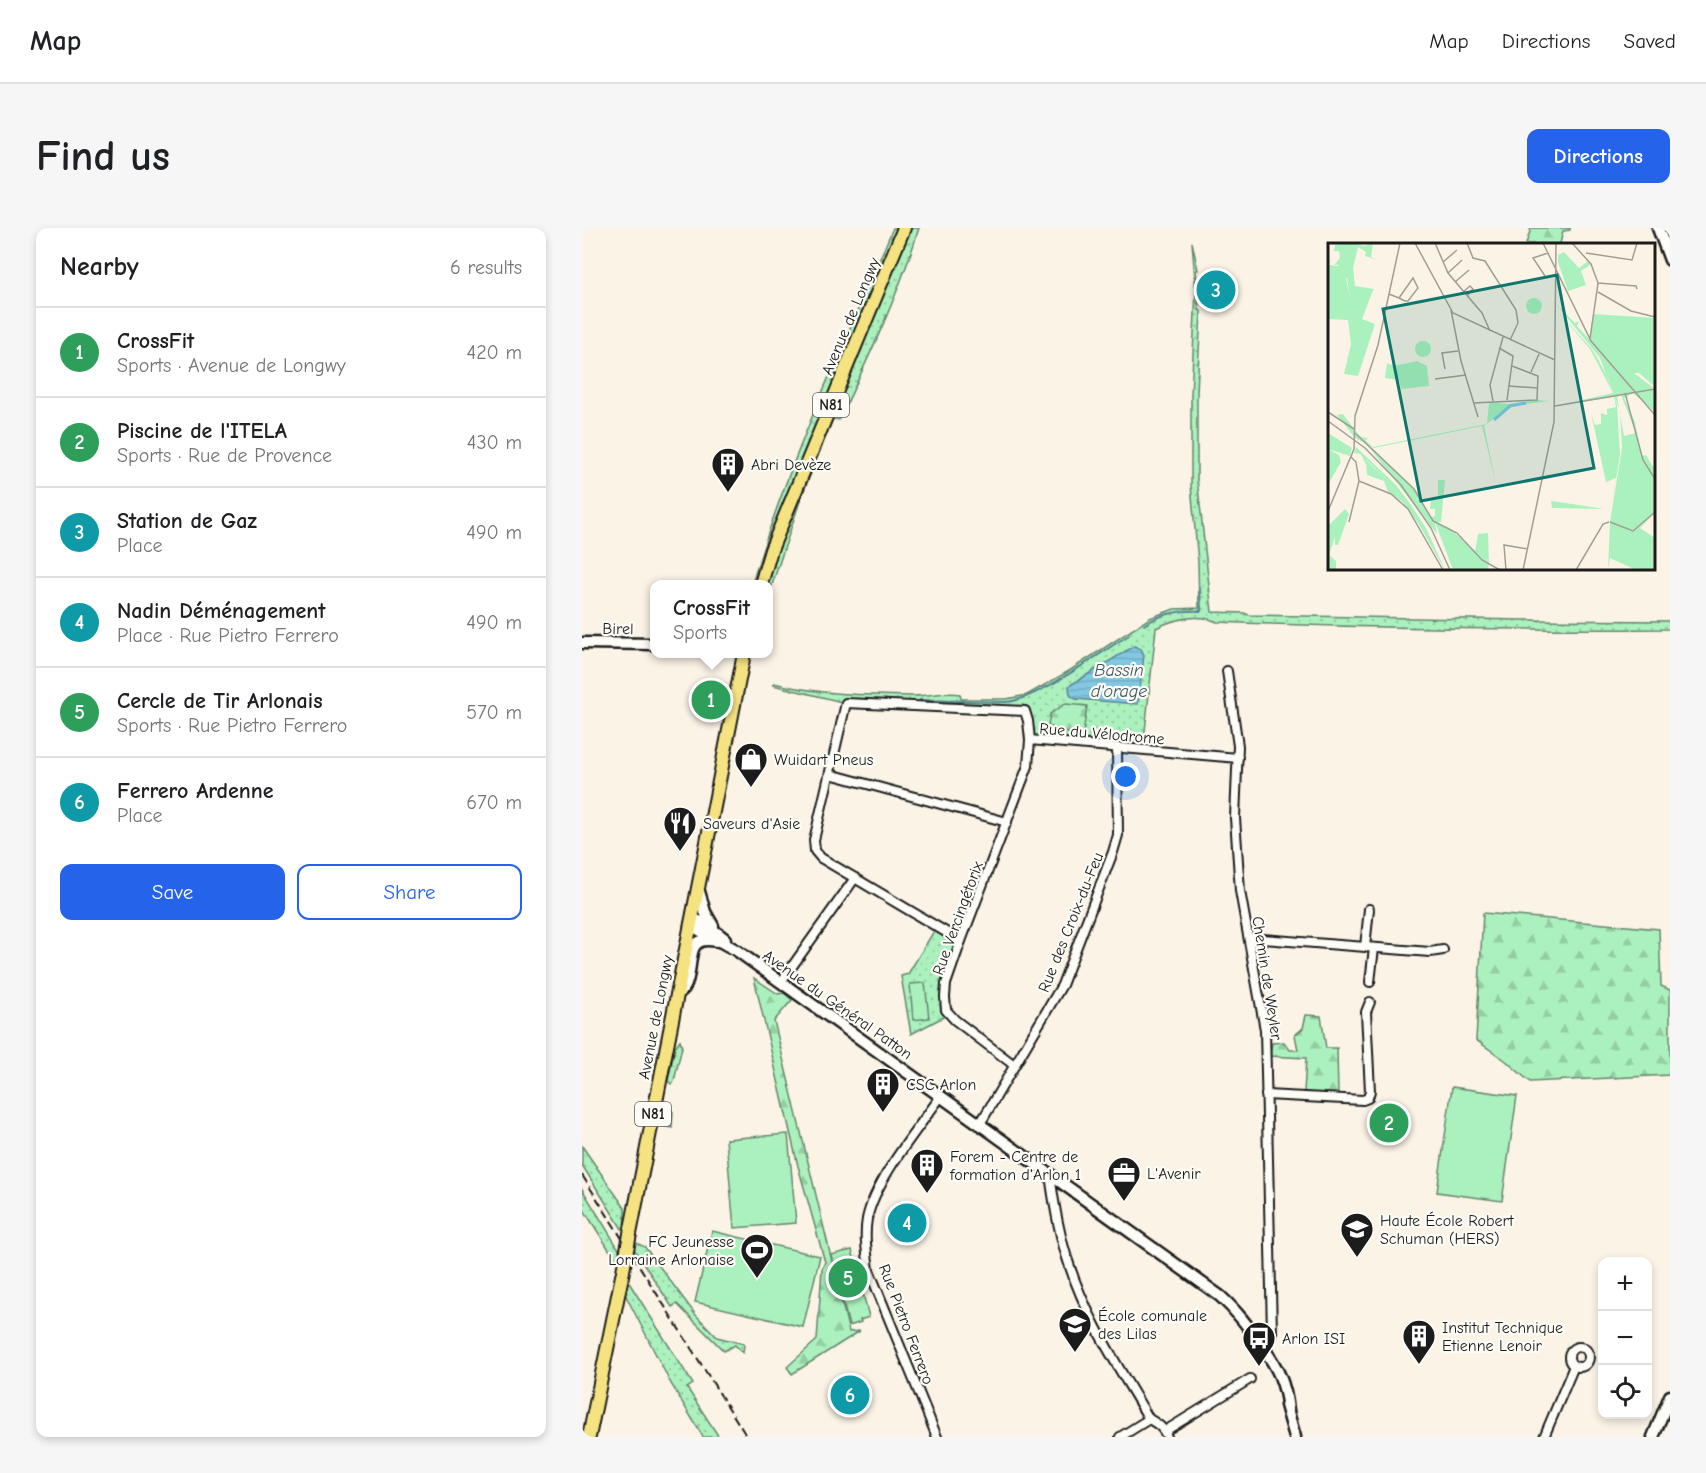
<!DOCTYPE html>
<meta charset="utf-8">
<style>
:root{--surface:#fff;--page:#f6f6f6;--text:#202124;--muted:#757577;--line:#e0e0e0;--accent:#2563eb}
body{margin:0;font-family:"Comic Neue",sans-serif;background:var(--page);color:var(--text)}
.controls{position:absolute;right:18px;bottom:18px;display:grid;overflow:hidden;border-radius:12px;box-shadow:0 3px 9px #0003}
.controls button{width:54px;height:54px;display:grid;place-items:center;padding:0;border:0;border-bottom:2px solid var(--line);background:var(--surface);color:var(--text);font:30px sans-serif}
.you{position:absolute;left:544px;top:549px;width:21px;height:21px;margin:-15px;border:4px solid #fff;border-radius:50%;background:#1a73e8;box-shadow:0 0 0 9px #1a73e833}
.badge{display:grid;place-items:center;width:39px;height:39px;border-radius:50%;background:var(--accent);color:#fff;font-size:20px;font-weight:700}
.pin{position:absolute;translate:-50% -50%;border:3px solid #fff;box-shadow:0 2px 6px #0006}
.popup{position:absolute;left:68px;top:352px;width:123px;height:78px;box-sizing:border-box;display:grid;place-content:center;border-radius:12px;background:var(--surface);filter:drop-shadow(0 2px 4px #0005);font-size:20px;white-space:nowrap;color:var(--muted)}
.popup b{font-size:22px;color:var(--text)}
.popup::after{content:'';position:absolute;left:50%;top:100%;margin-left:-12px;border:12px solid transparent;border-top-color:var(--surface)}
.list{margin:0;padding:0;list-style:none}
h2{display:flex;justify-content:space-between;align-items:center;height:78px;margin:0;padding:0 24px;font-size:26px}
h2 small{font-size:20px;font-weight:400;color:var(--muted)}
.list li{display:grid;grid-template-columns:39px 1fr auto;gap:18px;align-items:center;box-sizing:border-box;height:90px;padding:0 24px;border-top:2px solid var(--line)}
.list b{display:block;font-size:22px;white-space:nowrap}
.list p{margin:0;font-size:20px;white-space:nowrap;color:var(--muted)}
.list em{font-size:20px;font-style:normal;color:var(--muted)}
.actions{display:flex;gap:12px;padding:18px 24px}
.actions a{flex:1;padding:14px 0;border:2px solid var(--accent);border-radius:12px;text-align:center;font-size:21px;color:var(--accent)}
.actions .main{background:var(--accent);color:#fff}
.icon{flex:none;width:33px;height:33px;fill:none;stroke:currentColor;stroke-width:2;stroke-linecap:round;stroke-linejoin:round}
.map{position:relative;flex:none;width:1088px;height:1209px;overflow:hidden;border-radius:12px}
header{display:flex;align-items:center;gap:36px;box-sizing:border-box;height:84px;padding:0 30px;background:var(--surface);border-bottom:2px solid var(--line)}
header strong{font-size:28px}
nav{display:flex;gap:33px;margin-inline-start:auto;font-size:21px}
.intro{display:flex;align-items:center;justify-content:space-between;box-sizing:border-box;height:144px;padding:0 36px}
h1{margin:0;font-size:42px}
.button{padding:15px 27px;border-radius:12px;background:var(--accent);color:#fff;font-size:21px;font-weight:700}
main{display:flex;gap:36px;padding:0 36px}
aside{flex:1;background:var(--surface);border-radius:12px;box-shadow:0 3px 9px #0003}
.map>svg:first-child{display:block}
</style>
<header>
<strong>Map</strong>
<nav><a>Map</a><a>Directions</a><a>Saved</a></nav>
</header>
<div class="intro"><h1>Find us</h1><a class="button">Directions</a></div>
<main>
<aside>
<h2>Nearby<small>6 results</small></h2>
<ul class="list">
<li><span class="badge" style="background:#2e9e5b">1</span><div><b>CrossFit</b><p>Sports · Avenue de Longwy</p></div><em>420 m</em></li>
<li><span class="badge" style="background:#2e9e5b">2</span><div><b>Piscine de l'ITELA</b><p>Sports · Rue de Provence</p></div><em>430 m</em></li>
<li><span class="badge" style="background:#0f9aa8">3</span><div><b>Station de Gaz</b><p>Place</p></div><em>490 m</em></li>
<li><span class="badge" style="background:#0f9aa8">4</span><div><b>Nadin Déménagement</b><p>Place · Rue Pietro Ferrero</p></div><em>490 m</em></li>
<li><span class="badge" style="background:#2e9e5b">5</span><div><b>Cercle de Tir Arlonais</b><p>Sports · Rue Pietro Ferrero</p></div><em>570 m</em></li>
<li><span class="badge" style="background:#0f9aa8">6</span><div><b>Ferrero Ardenne</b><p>Place</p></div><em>670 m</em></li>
</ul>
<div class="actions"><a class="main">Save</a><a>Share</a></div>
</aside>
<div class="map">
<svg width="1088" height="1209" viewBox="0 0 1088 1209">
<defs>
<pattern id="grass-dots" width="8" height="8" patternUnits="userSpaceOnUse" patternTransform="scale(1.5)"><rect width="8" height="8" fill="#abf1bd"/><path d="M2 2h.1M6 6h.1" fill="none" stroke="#93cea2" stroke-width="1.8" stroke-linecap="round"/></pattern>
<pattern id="forest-firs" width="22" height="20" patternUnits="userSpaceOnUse" patternTransform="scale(1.5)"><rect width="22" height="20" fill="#abf1bd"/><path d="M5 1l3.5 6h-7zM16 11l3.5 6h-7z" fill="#93cea2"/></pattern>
<pattern id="water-rules" width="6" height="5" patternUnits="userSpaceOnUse" patternTransform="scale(1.5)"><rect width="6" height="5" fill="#82c8e3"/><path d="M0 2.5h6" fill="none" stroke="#70abc2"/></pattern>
</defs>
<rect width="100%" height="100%" fill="#fbf3e6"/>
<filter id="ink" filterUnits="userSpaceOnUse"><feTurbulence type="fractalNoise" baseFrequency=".0167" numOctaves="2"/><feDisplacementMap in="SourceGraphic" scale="12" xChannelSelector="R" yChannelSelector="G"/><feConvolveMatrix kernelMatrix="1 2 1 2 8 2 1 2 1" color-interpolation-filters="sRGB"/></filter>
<g filter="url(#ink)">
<g fill="url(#grass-dots)" stroke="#64866c" stroke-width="1.5">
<path d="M311,0h26c-20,66 -50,129 -80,192l-6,-1 -32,79 -33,99v-13h-16c35,-120 92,-240 141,-356z"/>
<path d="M610,14l6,28h-2l3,40 2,1 -4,81v86l15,134 32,1 5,2 273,5 148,1v8c-151,1 -302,-1 -453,-7 -19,-9 -43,-3 -61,6l-13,122 -113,-10 -5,-29 -179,-8 -73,-18 1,-2c45,12 93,12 140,13 15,0 31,-5 46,-2l1,5h45l21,-4 42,-24 81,-53 24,-9 25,-1 -1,-46 -7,-77v-90l5,-103z"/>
<polygon points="355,698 379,713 364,756 367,786 329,806 319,748 326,746"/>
<polygon points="98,812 100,819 92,853 89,856 86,853 93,819"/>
<polygon points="81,878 88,880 91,884 90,900 77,897"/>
<polygon points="0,918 43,980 42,1004 0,937"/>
<polygon points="0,961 38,1023 35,1034 0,979"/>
<polygon points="54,1015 63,1019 113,1086 135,1109 162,1116 161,1125 153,1117 142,1123 95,1076 90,1079 52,1021"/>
<polygon points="46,1053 111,1156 105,1160 137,1209 121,1209 88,1154 43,1066"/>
</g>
<g fill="url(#forest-firs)" stroke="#64866c" stroke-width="1.5">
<polygon points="949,0 988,0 988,2 981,3 978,16 944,16"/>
<polygon points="483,476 505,478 501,506 497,509 466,498 468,486"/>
<polygon points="901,685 1077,701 1079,758 1088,762 1088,847 948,854 923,832 894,812"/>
<polygon points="172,750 196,766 202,765 210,772 192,793 267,1104 278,1103 210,1146 205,1139 235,1112 240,1041 243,1034 216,938"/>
<polygon points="724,787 739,788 744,820 755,820 756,867 722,865 724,830 688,828 690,815 702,814 708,822 716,822 713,807 721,800"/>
</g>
<g fill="#abf1bd" stroke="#64866c" stroke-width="1.5">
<polygon points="343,755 347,790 331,792 328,756"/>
<polygon points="870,859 935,868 920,973 855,964"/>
<polygon points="206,906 214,995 152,1000 144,911"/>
<polygon points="130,1003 238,1028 221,1099 113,1074"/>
<polygon points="270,1022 287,1089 278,1092 279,1094 267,1098 249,1027"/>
</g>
<polygon fill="url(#water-rules)" stroke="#598393" stroke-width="1.5" points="552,418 559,421 562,427 556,476 494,471 488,467 487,458"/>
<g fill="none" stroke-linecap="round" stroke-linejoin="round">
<g stroke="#598393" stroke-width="2">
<path d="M562,397c18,-12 36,-15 57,-14l-1,-23"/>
<path d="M338,472l87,2c33,-4 91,-48 122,-67"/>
</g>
<defs>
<g id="street">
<polyline points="645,443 656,518 653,590 658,663 683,802 690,1104 689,1110 681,1119"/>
<polyline points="248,546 425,594"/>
<polyline points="667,710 848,724 861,722"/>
<polyline points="379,713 239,630 233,623 232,612 264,475 443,483 446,493 448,512 656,530"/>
<polyline points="783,719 787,681"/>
<polyline points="199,754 273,650"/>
<polyline points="788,754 792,720"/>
<polyline points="432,837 373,792 364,782 363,769 364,756 379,713 446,538 448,512"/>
<polyline points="684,867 781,872 786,870 788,863 784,784 788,774"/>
<polyline points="398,896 480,757 531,624 536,607 535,520"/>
<path d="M468,946c4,31 9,61 19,90 18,56 51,105 80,155 9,5 15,9 18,18"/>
<circle cx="997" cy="1129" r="10"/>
<polyline points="583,1203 668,1151"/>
<path d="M355,1209l-68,-167c-2,-17 -5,-34 -2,-51 8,-39 50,-89 74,-123"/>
<polyline points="538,1209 567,1191"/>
<polyline points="962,1209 992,1138"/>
</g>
<g id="secondary">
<polyline points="1076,0 1088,32"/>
<polyline points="0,415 72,416"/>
<polyline points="116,660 123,684 131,698"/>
<polyline points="110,691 121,694 143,711"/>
<path d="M108,697l46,25 484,346c17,15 29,32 42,50 16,22 23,37 26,64"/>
<path d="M95,766c2,-2 5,-3 7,-6 12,-18 -3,-55 32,-47"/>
<polyline points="704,1177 713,1209"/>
<polyline points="1071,1209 1088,1168"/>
</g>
<g id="primary">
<polyline points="179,356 189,322 322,0"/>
<polyline points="48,1006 162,426"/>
<polyline points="7,1209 41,1043"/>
</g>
</defs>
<use href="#street" stroke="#1c1c1c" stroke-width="12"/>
<use href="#secondary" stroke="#1c1c1c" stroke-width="15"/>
<use href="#primary" stroke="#1c1c1c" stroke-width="16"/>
<use href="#street" stroke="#fdfcf7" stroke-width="8"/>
<use href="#secondary" stroke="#fdfcf7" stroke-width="10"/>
<use href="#primary" stroke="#f5e382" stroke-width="12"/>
<polyline stroke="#1c1c1c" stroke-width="2" stroke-dasharray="9 4.5" stroke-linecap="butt" points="0,947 165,1209"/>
<defs>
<polyline id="primary-bridge" points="41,1043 48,1006"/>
</defs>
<use href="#primary-bridge" stroke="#1c1c1c" stroke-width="16" stroke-linecap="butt"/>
<use href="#primary-bridge" stroke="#f5e382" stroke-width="12"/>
</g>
</g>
<defs>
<symbol id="building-pin" viewBox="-11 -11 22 30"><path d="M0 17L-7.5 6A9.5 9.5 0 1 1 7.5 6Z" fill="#1c1c1c" stroke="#fdfcf7"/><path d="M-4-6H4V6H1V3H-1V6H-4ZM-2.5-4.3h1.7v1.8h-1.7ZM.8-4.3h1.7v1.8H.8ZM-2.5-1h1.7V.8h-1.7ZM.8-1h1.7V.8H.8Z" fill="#fff"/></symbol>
<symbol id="shop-pin" viewBox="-11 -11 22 30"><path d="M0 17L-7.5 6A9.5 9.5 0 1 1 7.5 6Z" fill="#1c1c1c" stroke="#fdfcf7"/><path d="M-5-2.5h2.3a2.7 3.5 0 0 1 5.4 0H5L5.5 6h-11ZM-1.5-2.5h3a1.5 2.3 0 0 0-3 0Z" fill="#fff"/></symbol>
<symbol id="restaurant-pin" viewBox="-11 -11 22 30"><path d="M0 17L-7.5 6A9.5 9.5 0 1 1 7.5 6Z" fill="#1c1c1c" stroke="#fdfcf7"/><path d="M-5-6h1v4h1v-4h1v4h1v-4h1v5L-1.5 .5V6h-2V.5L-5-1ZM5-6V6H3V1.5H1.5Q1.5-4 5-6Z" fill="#fff"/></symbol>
<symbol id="office-pin" viewBox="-11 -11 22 30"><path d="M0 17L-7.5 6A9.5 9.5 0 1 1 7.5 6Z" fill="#1c1c1c" stroke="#fdfcf7"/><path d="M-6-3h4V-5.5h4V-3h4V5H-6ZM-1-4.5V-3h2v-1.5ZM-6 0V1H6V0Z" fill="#fff"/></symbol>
<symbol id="university-pin" viewBox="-11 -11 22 30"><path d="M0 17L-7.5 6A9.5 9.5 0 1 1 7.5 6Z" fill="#1c1c1c" stroke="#fdfcf7"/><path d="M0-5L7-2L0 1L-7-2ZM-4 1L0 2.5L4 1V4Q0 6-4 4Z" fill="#fff"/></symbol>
<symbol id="stadium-pin" viewBox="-11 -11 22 30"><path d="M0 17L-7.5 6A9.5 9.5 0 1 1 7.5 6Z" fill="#1c1c1c" stroke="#fdfcf7"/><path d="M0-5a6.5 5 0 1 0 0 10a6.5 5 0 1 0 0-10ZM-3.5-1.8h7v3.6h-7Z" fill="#fff"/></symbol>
<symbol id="school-pin" viewBox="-11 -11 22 30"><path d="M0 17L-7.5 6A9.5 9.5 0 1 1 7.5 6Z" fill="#1c1c1c" stroke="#fdfcf7"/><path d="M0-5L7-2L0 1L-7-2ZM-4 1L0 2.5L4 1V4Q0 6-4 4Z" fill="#fff"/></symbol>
<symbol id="bus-pin" viewBox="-11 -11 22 30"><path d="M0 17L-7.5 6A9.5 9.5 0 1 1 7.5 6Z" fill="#1c1c1c" stroke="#fdfcf7"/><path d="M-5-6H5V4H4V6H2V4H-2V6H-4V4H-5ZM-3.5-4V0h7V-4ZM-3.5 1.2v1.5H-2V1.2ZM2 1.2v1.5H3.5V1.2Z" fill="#fff"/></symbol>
</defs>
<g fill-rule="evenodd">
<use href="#building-pin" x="127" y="217" width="38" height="52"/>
<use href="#shop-pin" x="150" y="512" width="38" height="52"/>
<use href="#restaurant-pin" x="79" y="576" width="38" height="52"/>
<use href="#building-pin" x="282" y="837" width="38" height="52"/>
<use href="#building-pin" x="326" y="918" width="38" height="52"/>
<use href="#office-pin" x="523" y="926" width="38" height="52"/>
<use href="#university-pin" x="756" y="982" width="38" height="52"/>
<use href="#stadium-pin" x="156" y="1003" width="38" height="52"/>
<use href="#school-pin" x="474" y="1077" width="38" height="52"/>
<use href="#building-pin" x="818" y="1089" width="38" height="52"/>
<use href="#bus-pin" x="658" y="1091" width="38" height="52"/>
</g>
<g text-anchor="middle" stroke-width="4.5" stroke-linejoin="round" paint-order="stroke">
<g fill="#fdfcf7" stroke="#605f5e" stroke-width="1.5">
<rect x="231" y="165" width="36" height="24" rx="4.5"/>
<rect x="53" y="874" width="36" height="24" rx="4.5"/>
</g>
<g font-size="15" font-weight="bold" fill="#1c1c1c">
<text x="249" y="182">N81</text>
<text x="71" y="891">N81</text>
</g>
<g font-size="16" fill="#1c1c1c" stroke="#fdfcf7">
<text transform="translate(268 88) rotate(-67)" y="6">Avenue de Longwy</text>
<text transform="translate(36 400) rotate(1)" y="6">Birel</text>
<text transform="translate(520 505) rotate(5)" y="6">Rue du Vélodrome</text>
<text transform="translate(375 690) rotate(-70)" y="6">Rue Vercingétorix</text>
<text transform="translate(488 694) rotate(-68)" y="6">Rue des Croix-du-Feu</text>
<text transform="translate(686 750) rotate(81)" y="6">Chemin de Weyler</text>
<text transform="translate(256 776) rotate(35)" y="6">Avenue du Général Patton</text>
<text transform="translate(73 789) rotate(-79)" y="6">Avenue de Longwy</text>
<text transform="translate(325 1096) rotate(69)" y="6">Rue Pietro Ferrero</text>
</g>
<g font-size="16" fill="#1c1c1c" stroke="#fdfcf7" text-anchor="start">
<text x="169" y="242">Abri Devèze</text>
<text x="192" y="537">Wuidart Pneus</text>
<text x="121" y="601">Saveurs d'Asie</text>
<text x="324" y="862">CSC Arlon</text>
<text x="368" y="934">Forem - Centre de<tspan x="368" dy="18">formation d'Arlon 1</tspan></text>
<text x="565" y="951">L'Avenir</text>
<text x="798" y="998">Haute École Robert<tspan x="798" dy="18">Schuman (HERS)</tspan></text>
<text x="152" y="1019" text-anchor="end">FC Jeunesse<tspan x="152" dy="18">Lorraine Arlonaise</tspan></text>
<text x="516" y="1093">École comunale<tspan x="516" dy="18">des Lilas</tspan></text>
<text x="860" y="1105">Institut Technique<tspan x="860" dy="18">Etienne Lenoir</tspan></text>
<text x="700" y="1116">Arlon ISI</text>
</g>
<g font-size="18" font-style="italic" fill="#405862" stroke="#fdfcf7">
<text x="537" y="448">Bassin<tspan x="537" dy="21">d'orage</tspan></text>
</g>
</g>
<g transform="translate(746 15)">
<rect width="327" height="327" fill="#fbf3e6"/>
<path d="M19,0l-5,35h4l4,20 13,-7 9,2 -10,26 13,5 -17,52 -14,-2 7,-30 -3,-24 -20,-1v-55l3,-7 -2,8 9,1 3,-15h-7l1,-6zM228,61l19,19 4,-2 -2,5 12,13 4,-25 62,4v69l-16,-14h-5l21,16v23l-22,-19 -9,5 11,24 7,34 4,-1 9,15v43l-15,15 15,10v32h-19l-26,-12 -2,12 2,-48 12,-74 -2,-37 -20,-53zM293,152l15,38 -12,3 -7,-39zM228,66l35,39 7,11 10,19 5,14 4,13 3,50 -11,67 7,-44 -10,4 -15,-69 4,12 6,-1v-11l6,2v-6l9,-2 -2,-10 -59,9 58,-13 -23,-44zM209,157l12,1 -39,5 -26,20 12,58 -14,-58 -108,22 -19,-10 -18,-23 6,-1 14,19 16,14 114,-23 2,-22 20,2zM0,190l24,15 -2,8 -22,-7zM38,217l19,18 18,24 -15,-10 -4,-11 -17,-6zM17,266l4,5 -11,31h-3v-8l-6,18 7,6v9h-8v-44zM107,279l13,5 41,36 -1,7h-35z" fill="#abf1bd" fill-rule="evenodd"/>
<path d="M26,0l10,3 9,-3 -2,14 6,3 -12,-4 1,-4 -8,-5 -5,21 2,18 19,3 -2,4 -9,-1 -6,6h-7l-3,-20h-5v-14l-8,1 6,-7 -1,-7 2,-1 -1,12 3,-1 1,-17zM89,118l10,5 2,20 -28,3 -2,-9 -14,-2 2,-15 7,3zM33,194l7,1 -3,3 46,44 20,32 4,-1v-7h-5l1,-9 7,-3v-17h7l-4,42 -6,1 2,11zM28,204l40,38 15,20 15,23 19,42 -27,-47 -33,-45 -18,-18 -1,5 -5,-11 -7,-1zM0,206l11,6 2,7 -12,21zM223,258l21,3 32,5 -52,-1zM160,290l1,30 -14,-11 3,-18z" fill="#abf1bd"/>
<path d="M236,9l15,16 9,-7 2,4 -9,6 5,14 -18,6 -10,-29v-7zM198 63a8 8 0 1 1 16 0a8 8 0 1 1-16 0ZM87 106a8 8 0 1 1 16 0a8 8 0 1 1-16 0Z" fill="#abf1bd"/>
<path fill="none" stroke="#82c8e3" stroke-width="3" d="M166,177l16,-14 16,-3"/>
<path fill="none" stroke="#a29d95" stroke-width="1.5" d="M87,0l38,70 102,47M107,0l13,30 34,40 8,18M139,0l6,15 12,3 31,49 2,13 -8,17M215,0l48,98 64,74M244,0l19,21 7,19 -8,56M258,10l46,7 5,-17M115,19l14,-12M120,30l14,-13M217,33l-12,-18 15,-5M127,39l14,-12M270,40l38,3 1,3M135,49l7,-6 3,3 -6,7M270,49l33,19 24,6M61,51l10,4 6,3h3l10,-13 -5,-10 -14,20M123,67l10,51 17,56M171,105l14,8 -6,44M117,126l-3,-16 16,-2M203,129l8,-18M107,136l31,-4M180,143l30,2M297,150l18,67 12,19M165,158l-3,-16 13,-48M145,160l64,-3 1,-24 -26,-10M227,163l100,-17M0,169l26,17M0,178l37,27 36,37 30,43 19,42M27,190l59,56 19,32 24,12 25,27 18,10M31,238l32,13 17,15 35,61M0,268l26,-62 1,-33 23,-71 22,-102M21,279l10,-41 -3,-19 -5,-5M282,279l23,9 22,-19M178,327l-2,-25 24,4M195,327l31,-148 2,-179M248,327l27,-46 6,-2"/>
<path fill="#0f766e" fill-opacity="0.15" stroke="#0f766e" stroke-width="3" d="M229,32l37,193 -173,33 -38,-192z"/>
<rect width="327" height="327" fill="none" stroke="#1c1c1c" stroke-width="3"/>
</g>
</svg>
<div class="controls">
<button>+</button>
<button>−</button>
<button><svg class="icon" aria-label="locate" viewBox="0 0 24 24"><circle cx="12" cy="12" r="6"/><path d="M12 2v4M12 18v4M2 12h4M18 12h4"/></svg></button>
</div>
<div class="you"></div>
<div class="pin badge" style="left:129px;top:472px;background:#2e9e5b">1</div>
<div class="popup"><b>CrossFit</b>Sports</div>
<div class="pin badge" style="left:807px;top:895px;background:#2e9e5b">2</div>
<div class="pin badge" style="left:634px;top:62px;background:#0f9aa8">3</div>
<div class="pin badge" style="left:325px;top:995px;background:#0f9aa8">4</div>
<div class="pin badge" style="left:266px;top:1050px;background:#2e9e5b">5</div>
<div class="pin badge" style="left:268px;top:1167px;background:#0f9aa8">6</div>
</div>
</main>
